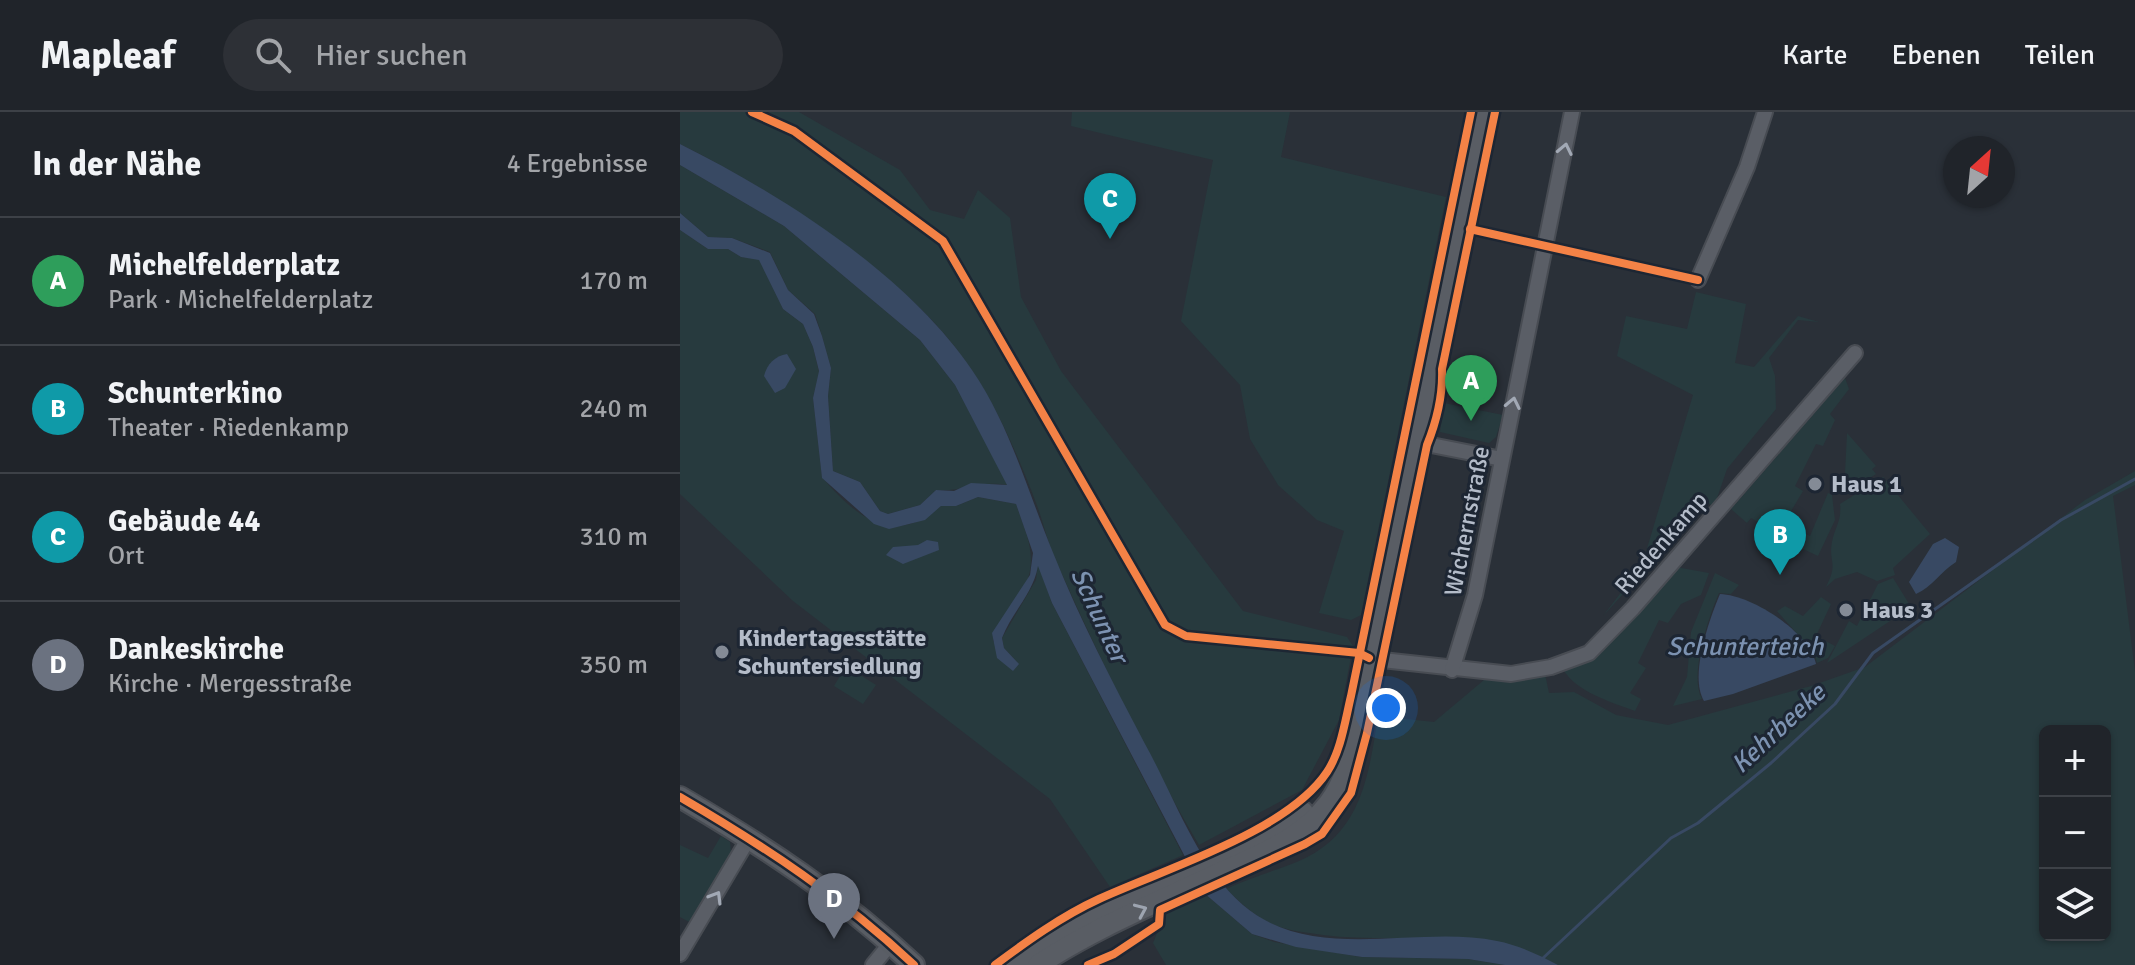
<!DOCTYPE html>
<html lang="de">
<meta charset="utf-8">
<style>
:root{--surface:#20242a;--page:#2d3036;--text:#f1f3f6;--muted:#a2a4a8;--line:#3d4147;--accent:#848b96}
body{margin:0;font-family:Signika,sans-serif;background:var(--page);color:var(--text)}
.controls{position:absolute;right:24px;bottom:24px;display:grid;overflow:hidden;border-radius:12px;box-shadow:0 2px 6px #0004}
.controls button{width:72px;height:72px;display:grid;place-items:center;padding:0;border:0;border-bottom:2px solid var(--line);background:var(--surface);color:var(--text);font:40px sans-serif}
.compass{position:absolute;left:1263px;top:24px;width:72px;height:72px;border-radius:50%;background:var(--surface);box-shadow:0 2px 6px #0004;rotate:27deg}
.you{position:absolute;left:706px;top:596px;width:28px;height:28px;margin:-20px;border:6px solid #fff;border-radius:50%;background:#1a73e8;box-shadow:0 0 0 12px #1a73e833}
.badge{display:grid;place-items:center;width:52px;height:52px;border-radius:50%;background:var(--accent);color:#fff;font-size:26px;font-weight:700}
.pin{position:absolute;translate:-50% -66px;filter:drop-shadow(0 2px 4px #0008)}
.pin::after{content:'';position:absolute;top:42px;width:28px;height:24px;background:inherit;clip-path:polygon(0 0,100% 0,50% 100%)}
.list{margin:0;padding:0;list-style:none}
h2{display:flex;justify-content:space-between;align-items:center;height:104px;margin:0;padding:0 32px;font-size:34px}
h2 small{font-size:26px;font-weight:400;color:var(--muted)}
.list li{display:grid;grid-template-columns:52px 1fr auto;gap:24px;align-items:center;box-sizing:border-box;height:128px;padding:0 32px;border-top:2px solid var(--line)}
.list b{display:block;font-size:30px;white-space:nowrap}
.list p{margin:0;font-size:26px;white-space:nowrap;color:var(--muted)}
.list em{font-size:26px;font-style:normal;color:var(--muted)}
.icon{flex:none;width:44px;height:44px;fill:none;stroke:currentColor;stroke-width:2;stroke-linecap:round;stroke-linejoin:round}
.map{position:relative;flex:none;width:1455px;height:853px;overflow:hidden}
header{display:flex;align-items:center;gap:48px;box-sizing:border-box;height:112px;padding:0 40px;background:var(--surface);border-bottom:2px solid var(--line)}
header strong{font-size:38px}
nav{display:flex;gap:44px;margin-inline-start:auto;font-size:28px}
.search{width:560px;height:72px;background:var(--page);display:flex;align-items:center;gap:20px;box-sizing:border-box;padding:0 28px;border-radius:44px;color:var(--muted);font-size:30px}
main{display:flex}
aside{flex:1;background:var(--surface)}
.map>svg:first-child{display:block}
</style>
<header>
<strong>Mapleaf</strong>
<div class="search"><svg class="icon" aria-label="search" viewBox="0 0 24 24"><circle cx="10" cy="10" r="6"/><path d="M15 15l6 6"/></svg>Hier suchen</div>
<nav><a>Karte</a><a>Ebenen</a><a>Teilen</a></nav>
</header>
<main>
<aside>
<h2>In der Nähe<small>4 Ergebnisse</small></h2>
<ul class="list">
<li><span class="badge" style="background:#2e9e5b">A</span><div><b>Michelfelderplatz</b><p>Park · Michelfelderplatz</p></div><em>170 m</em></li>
<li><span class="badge" style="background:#0f9aa8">B</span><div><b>Schunterkino</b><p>Theater · Riedenkamp</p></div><em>240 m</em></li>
<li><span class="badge" style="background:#0f9aa8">C</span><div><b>Gebäude 44</b><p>Ort</p></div><em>310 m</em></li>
<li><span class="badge" style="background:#6b7280">D</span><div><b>Dankeskirche</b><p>Kirche · Mergesstraße</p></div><em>350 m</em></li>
</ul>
</aside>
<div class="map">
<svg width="1455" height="853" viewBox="0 0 1455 853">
<rect width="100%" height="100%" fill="#2a3038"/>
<g fill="#273a3e" fill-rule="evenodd">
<path d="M0,0h119l101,58 30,40 34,9 14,-29 32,28 11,79 40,74 182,240 104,26 6,9 -14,74 -37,70 -103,55c-54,-91 -100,-189 -144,-286 -7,-16 -11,-34 -17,-51 -21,-56 -46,-114 -83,-161 -60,-78 -186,-159 -275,-203z"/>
<polygon points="392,0 610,0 601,45 766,85 681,503 671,508 639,501 664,419 637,408 598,373 570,327 560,273 501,209 533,48 391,14"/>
<path d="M0,53l104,61 136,114 35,45 53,100c-33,-5 -44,7 -72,5l-16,15 -32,9 -8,-3 -20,-29 -27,-11 -5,-75 3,-28 -9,-32 -7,-22 -27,-24 -18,-38 -38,-14 -24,-1 -28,-24z"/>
<path d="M0,118l28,19h20l13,8 18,2 24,50 20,15 10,23 6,25 -6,26 9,79c34,41 73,70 119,29h15l22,-9 38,7c14,40 26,62 -2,100 -10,13 -17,21 -21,37l25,22 -14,-15 -2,-10 34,-58 2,-16 14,39 131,252 -73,32 -60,-88 -257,-198 -113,-107z"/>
<polygon points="1016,180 1066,192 1055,251 1074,255 1118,204 1139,210 1118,208 1089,246 1095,264 1096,297 1047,357 1034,395 1027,390 923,504 962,453 1013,283 937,244 946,204 1007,217"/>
<polygon points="1165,266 1169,277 1150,302 1155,308 1143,334 1136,332 1115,374 1123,379 1104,411 1130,424 1148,381 1152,383 1155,408 1138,444 1076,415 1078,410 1071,406 1067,411 1051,397"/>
<polygon points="764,291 823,303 816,325 809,331 760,320"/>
<polygon points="1167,321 1196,354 1192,357 1196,362 1164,382"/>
<path d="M1455,359v14l-22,11 22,176v293h-577c-76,-41 -153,-20 -235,-30 -18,-3 -37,-4 -53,-12 -17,-8 -31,-22 -44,-34 21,-10 42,-16 63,-24 71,-25 79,-84 89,-149l56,6 50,-42 61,-6 4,19 25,-1 42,23 52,10 143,-39 54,-19 220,-167zM1365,619h60v204h-60z"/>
<path d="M1203,365l47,57 -37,34 2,7 -18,6 -20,-9 -22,7 -9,8c13,-25 2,-24 6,-45 3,-15 10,-22 8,-38z"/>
<path d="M996,455l33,6 -8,22 -20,9 -13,19 -9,-3 -21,43 8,5 -16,25 11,6 -6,12c-24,-9 -59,-19 -72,-42z"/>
<path d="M1035,461l24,12 -8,9 -12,-1c-11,25 -30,83 -17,106l-29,7 14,-29 4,-45z"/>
<polygon points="1213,466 1231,495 1147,551 1169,509 1177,514 1198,472"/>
<polygon points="1141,485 1151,492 1136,524 1155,534 1148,546 1137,551 1134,541 1097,499 1105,494 1123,504"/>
<polygon points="166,554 196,573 183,592 154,574"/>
<polygon points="41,724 50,730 51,740 11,811 0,805 0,733 28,746"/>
<polygon points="524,781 572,822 594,830 681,845 788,847 825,853 486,853 473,831 486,799"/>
</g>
<g fill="#384963">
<path d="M0,32c102,51 227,130 292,226 39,57 56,123 82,185 26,65 59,128 91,189 29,52 52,121 98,161 70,60 173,19 254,36 21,4 42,14 61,24h-53l-37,-6 -106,-2 -66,-10 -44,-13 -48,-41 -152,-290 -14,-37c-5,28 -26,46 -36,72l2,10 15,16 -6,7 -16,-13 -5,-25 38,-58 3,-22 -17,-49 -38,-7 -22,9h-15l-16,14 -36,9 -15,-5 -52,-46 -9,-80 6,-27 -6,-24 -10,-23 -20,-15 -24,-49 -18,-3 -13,-8h-20l-28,-19v-17l28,24 24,1 38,15 18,37 26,24 8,22 9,32 -3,28 5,75 27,11 20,29 8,3 32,-9 16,-15 18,1 17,-8 36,2 -52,-100 -35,-45 -136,-114 -104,-61z"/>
<path d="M107,242l9,15 -11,19 -10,5 -11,-17c3,-12 11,-20 23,-22z"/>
<path d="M1265,426l14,9 -3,15c-16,10 -24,25 -40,32l-7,-12 24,-38z"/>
<polygon points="247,428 258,430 259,438 223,452 206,443 213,435 238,433"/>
<path d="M1040,482c32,1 89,38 96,70l-83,30 -29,7c-15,-25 5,-81 16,-107z"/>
</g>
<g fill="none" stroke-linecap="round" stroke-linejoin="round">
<polyline stroke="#384963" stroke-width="3" points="862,847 991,726 1018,711 1091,651 1155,592 1193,541 1381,408 1455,367"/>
<defs>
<g id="street">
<polyline points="1018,168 1067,55 1085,0"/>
<polyline points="736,330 822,347"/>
<polyline points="693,547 831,562 871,555 909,541 953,496 1175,241"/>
<polyline points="772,558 795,483 892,0"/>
<polyline points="0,842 69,726"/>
<polyline points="193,853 211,831"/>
</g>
<g id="secondary">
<path d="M0,685c84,49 163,101 234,168"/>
<polyline points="331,853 426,796 576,727 623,700"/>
<path d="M358,853c56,-37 118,-62 179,-91 40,-18 84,-34 112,-71 16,-21 22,-48 30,-73l125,-618"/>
</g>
</defs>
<use href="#street" stroke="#484c53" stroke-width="18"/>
<use href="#secondary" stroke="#484c53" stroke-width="24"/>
<use href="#street" stroke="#5a5e66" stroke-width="14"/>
<use href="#secondary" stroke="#595d64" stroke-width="20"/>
<defs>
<g id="cycleway">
<polyline points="72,0 114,19 263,129 485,513 506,524 679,541 689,546"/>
<polyline points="790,117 1018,168"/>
<path d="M0,685c84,49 163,101 234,168"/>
<path d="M315,853c32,-24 67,-49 104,-66 65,-30 188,-67 228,-127 14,-21 18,-51 24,-76l120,-584"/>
<path d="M408,853l26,-11 45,-30 1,-14 145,-66 17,-10 29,-41 16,-60 60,-288c10,-25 16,-50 15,-76l53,-257"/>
</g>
</defs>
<use href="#cycleway" stroke="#1d2633" stroke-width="13"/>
<use href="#cycleway" stroke="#f48246" stroke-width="8"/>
</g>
<defs><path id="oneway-chevron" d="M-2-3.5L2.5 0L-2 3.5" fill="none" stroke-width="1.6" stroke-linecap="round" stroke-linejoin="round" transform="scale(2)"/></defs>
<g stroke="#a2a9b5">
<use href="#oneway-chevron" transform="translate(885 37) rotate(-78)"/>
<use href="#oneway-chevron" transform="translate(833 291) rotate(-78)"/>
<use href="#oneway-chevron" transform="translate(36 785) rotate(-59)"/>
</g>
<use stroke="#9da4b0" href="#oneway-chevron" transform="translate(461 798) rotate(-24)"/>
<g fill="#848b96" stroke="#1d2633" stroke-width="3">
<circle cx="1135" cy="372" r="8"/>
<circle cx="1166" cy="498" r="8"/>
<circle cx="42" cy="540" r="8"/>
</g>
<g text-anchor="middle" stroke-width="6" stroke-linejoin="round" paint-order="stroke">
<g font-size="24" font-weight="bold" fill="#b4bcc9" stroke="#1d2633" text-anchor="start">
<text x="1151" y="380">Haus 1</text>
<text x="1182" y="506">Haus 3</text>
<text x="58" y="534">Kindertagesstätte<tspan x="58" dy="28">Schuntersiedlung</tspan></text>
</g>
<g font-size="24" fill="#b4bcc9" stroke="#1d2633">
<text transform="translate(787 409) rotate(-79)" y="8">Wichernstraße</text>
<text transform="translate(981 431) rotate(-49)" y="8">Riedenkamp</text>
</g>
<g font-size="26" font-style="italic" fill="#7c92b1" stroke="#1d2633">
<text transform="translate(420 503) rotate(65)" y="9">Schunter</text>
<text x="1065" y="543">Schunterteich</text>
<text transform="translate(1098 616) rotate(-43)" y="9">Kehrbeeke</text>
</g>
</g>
</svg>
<div class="controls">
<button>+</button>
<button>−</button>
<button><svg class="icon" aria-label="layers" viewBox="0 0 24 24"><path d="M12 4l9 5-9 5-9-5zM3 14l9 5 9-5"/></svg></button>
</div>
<svg class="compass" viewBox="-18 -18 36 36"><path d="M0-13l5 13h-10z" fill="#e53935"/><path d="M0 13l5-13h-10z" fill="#a2a4a8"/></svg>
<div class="you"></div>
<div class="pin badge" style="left:791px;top:309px;background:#2e9e5b">A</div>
<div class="pin badge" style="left:1100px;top:463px;background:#0f9aa8">B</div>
<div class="pin badge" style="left:430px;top:127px;background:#0f9aa8">C</div>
<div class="pin badge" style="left:154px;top:827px;background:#6b7280">D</div>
</div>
</main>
